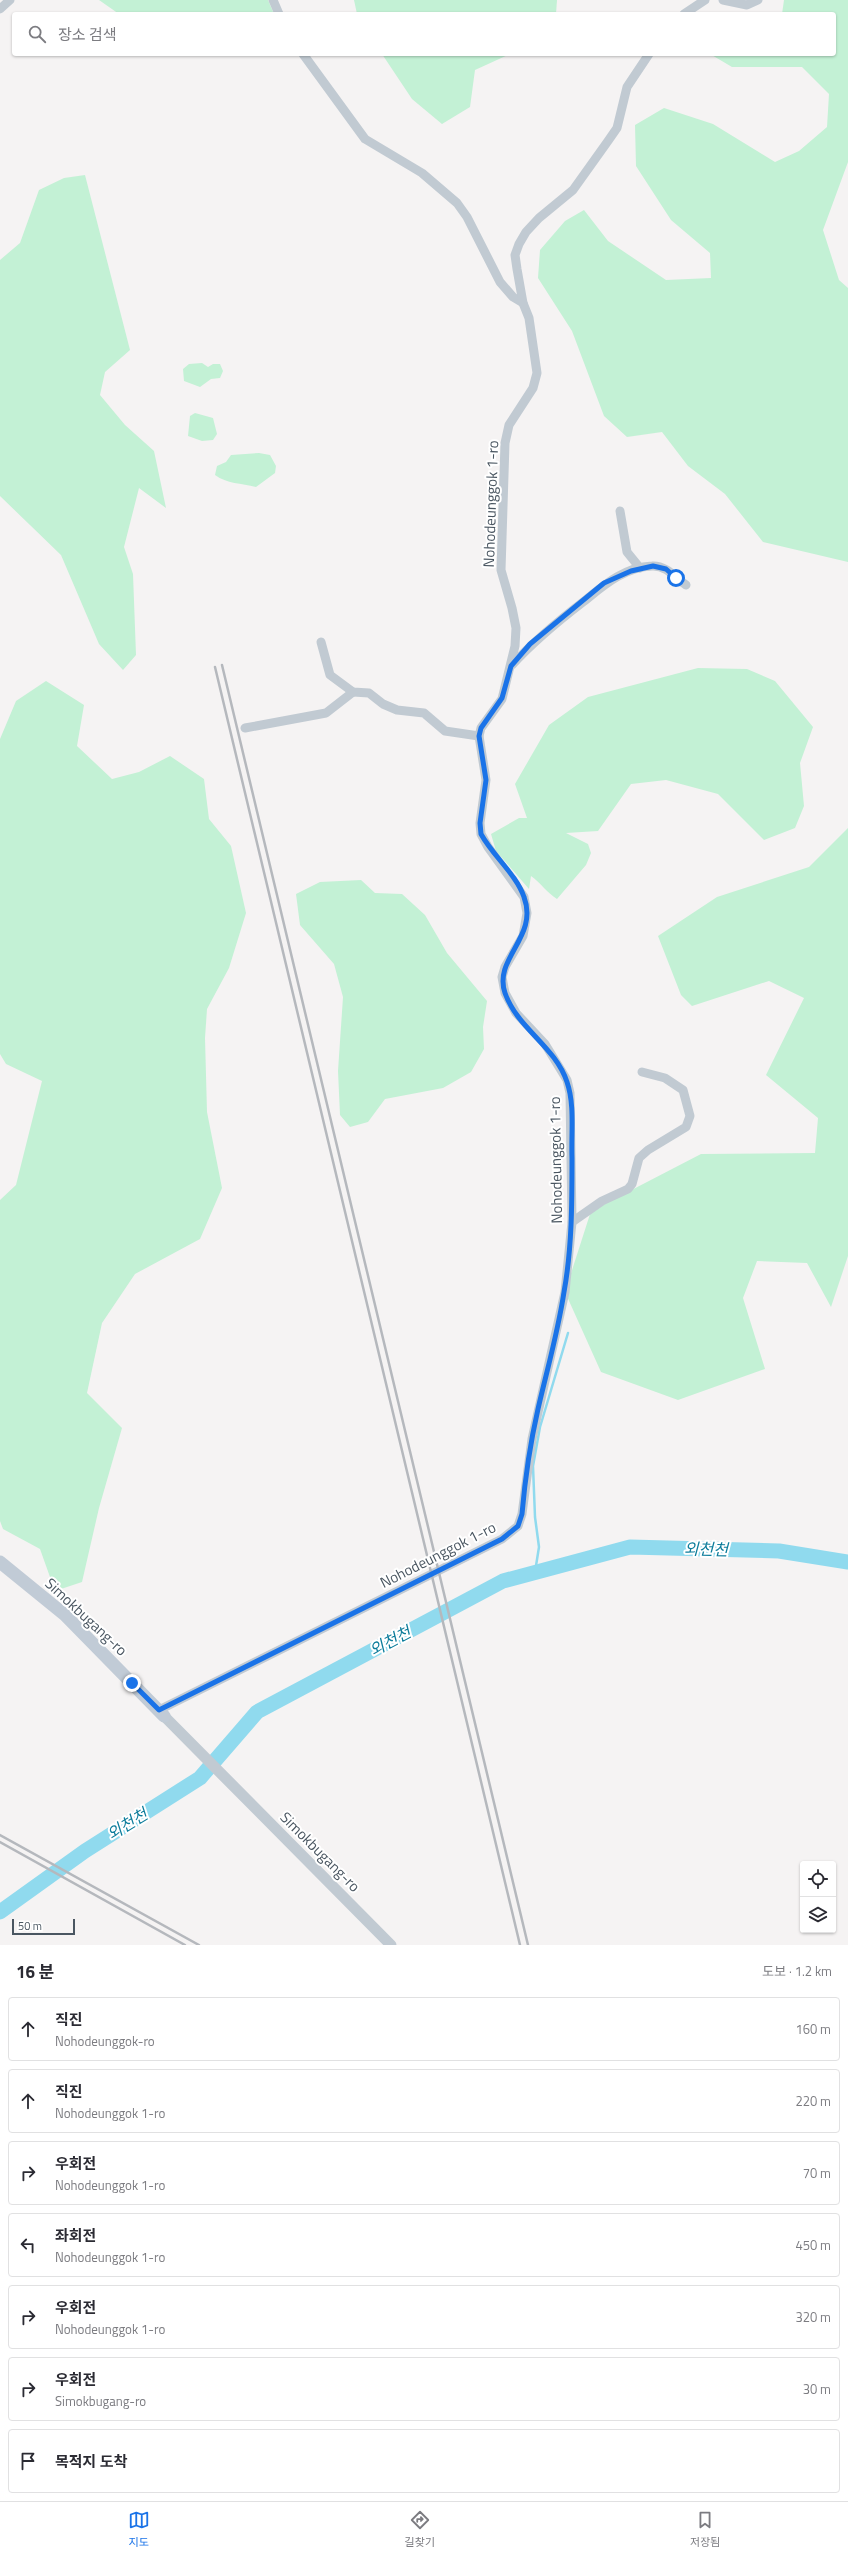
<!DOCTYPE html>
<html lang="ko">
<meta charset="utf-8">
<style>
:root{--surface:#fff;--page:#f2f2f3;--text:#2b2b33;--muted:#7c7c81;--line:#e1e1e2;--accent:#1a73e8}
body{margin:0;font-family:"Titillium Web","Noto Sans KR",sans-serif;background:var(--page);color:var(--text)}
.controls{position:absolute;right:12px;bottom:12px;display:grid;overflow:hidden;border-radius:4px;box-shadow:0 1px 3px #0004}
.controls button{width:36px;height:36px;display:grid;place-items:center;padding:0;border:0;border-bottom:1px solid var(--line);background:var(--surface);color:var(--text);font:20px sans-serif}
.scale{position:absolute;left:12px;bottom:10px;width:63px;box-sizing:border-box;padding-left:4px;border:2px solid #4a5661;border-top:0;font-size:11px;line-height:14px;white-space:nowrap;color:#4a5661;-webkit-text-stroke:3px #fff;paint-order:stroke}
.stop{position:absolute;width:12px;height:12px;margin:-9px;border:3px solid #1a73e8;border-radius:50%;background:#fff}
.stop.end{background:#1a73e8;border-color:#fff;box-shadow:0 1px 4px #0008}
.list{margin:0;padding:0;list-style:none}
h2{display:flex;justify-content:space-between;align-items:center;height:52px;margin:0;padding:0 16px;font-size:17px}
h2 small{font-size:13px;font-weight:400;color:var(--muted)}
.list li{display:grid;grid-template-columns:26px 1fr auto;gap:12px;align-items:center;box-sizing:border-box;height:64px;margin:0 8px 8px;padding:0 8px;border:1px solid var(--line);border-radius:4px}
.list b{display:block;font-size:15px;white-space:nowrap}
.list p{margin:0;font-size:13px;white-space:nowrap;color:var(--muted)}
.list em{font-size:13px;font-style:normal;color:var(--muted)}
.icon{flex:none;width:22px;height:22px;fill:none;stroke:currentColor;stroke-width:2;stroke-linecap:round;stroke-linejoin:round}
.map{position:relative;flex:none;width:848px;height:1945px;overflow:hidden}
.search{position:absolute;background:var(--surface);box-shadow:0 1px 3px #0004;left:12px;right:12px;top:12px;height:44px;display:flex;align-items:center;gap:10px;box-sizing:border-box;padding:0 14px;border-radius:4px;color:var(--muted);font-size:15px}
.sheet{height:556px;background:var(--surface)}
nav{display:flex;justify-content:space-around;align-items:center;box-sizing:border-box;height:56px;border-top:1px solid var(--line);background:var(--surface);font-size:11px;color:var(--muted)}
nav a{display:grid;justify-items:center;gap:2px}
nav .on{color:var(--accent)}
.map>svg:first-child{display:block}
</style>
<div class="map">
<svg width="848" height="1945" viewBox="0 0 848 1945">
<rect width="100%" height="100%" fill="#f5f3f3"/>
<g fill="#c3f1d5">
<polygon points="99,0 268,0 274,14 119,14"/>
<polygon points="354,0 557,0 556,14 357,14"/>
<polygon points="784,0 848,0 848,162 823,230 839,280 848,288 848,562 763,542 725,494 688,466 662,432 627,437 604,416 572,331 538,278 540,250 565,221 584,210 608,241 666,280 711,278 710,253 671,220 636,166 635,125 664,108 713,124 775,162 799,151 827,127 829,94 802,67 732,67 710,54 834,54 834,14 782,14"/>
<polygon points="382,54 510,54 475,70 470,107 442,124 412,99"/>
<polygon points="85,175 130,350 105,372 100,395 125,425 154,451 166,508 139,488 124,547 133,574 136,655 123,670 99,644 61,555 0,496 0,260 20,243 39,190 64,178"/>
<polygon points="202,363 208,367 213,364 220,364 223,371 220,378 211,379 200,387 184,381 183,369 189,364"/>
<polygon points="195,413 213,418 217,434 213,440 202,441 188,436 190,416"/>
<path d="M259,453l11,2 6,11 -1,7 -19,14c-15,-4 -29,-3 -41,-12l2,-9 9,-4 5,-7z"/>
<path d="M698,668l49,1 28,12 38,46 -13,36 4,43 -9,22 -31,12 -46,-46 -52,-14 -35,4 -33,47 -32,2 22,11 3,9 -5,12 -29,34c-10,-6 -16,-16 -26,-23l-2,13 -33,-38 -5,-17 28,-16h8l-12,-34 34,-59 39,-28z"/>
<polygon points="46,681 84,705 77,746 112,779 139,772 170,756 204,779 209,819 231,846 246,913 229,968 207,1009 205,1038 207,1112 222,1188 200,1239 135,1274 102,1323 87,1393 122,1428 99,1508 82,1582 55,1591 40,1549 3,1529 0,1521 0,1200 16,1185 42,1081 6,1064 0,1054 0,739 16,701"/>
<polygon points="848,828 848,1256 831,1307 807,1263 757,1261 743,1298 765,1369 678,1400 601,1372 565,1292 591,1211 701,1154 815,1153 818,1118 766,1075 804,998 769,981 692,1006 681,995 658,936 717,897 809,867"/>
<polygon points="361,880 375,893 402,894 425,915 447,953 487,1001 483,1027 484,1049 471,1072 443,1088 385,1099 368,1122 350,1127 340,1115 338,1071 343,997 334,964 300,925 296,894 320,882"/>
</g>
<g fill="none" stroke-linecap="round" stroke-linejoin="round">
<polyline stroke="#90daee" stroke-width="2.5" points="535,1572 539,1547 535,1517 533,1466 540,1427 568,1333"/>
<polyline stroke="#90daee" stroke-width="15" points="0,1912 85,1851 200,1778 257,1712 503,1581 630,1547 779,1551 848,1562"/>
<g stroke="#c1cad2" stroke-width="9">
<polyline points="273,0 279,14"/>
<polyline points="723,0 747,5 758,0"/>
<polyline points="0,9 10,0"/>
<polyline points="684,14 705,0"/>
<polyline points="303,54 365,139 422,173 457,203 467,217 500,282 513,297 523,303"/>
<polyline points="620,511 627,552 640,568"/>
<polyline points="321,642 330,675 353,692 369,693 383,704 397,710 424,713 445,731 479,736"/>
<path d="M512,665c22,-24 45,-43 71,-63 20,-16 41,-35 69,-36 14,-1 24,12 34,19"/>
<polyline points="245,728 326,713 353,692"/>
<polyline points="572,1222 602,1201 628,1189 632,1184 639,1158 648,1150 686,1127 690,1116 683,1090 665,1078 642,1072"/>
<polyline points="159,1710 502,1539 518,1526 522,1514 532,1439 565,1292 572,1222 570,1093 567,1080 545,1044 516,1013 505,993 502,977 505,967 523,936 527,913 524,897 488,847 481,834 480,823 486,780 479,736 481,728 502,699 515,646 516,628 512,608 501,570 505,443 509,425 533,388 537,373 529,318 523,303 517,269 515,255 519,244 526,232 539,218 573,190 608,141 617,128 627,87 649,54"/>
</g>
<polyline stroke="#c1cad2" stroke-width="11" points="164,1716 391,1945"/>
<polyline stroke="#c1cbd6" stroke-width="13" points="0,1562 65,1615 164,1716"/>
<g stroke="#b5b8bd" stroke-width="2.5">
<polyline points="222,665 528,1945"/>
<polyline points="215,667 520,1945"/>
<polyline points="0,1835 199,1945"/>
<polyline points="0,1842 185,1945"/>
</g>
</g>
<g fill="none" stroke-linecap="round" stroke-linejoin="round">
<path stroke="#1a73e8" stroke-width="5" d="M132,1683l27,27 343,-171 16,-13 4,-12c3,-35 8,-70 16,-105 9,-39 20,-77 26,-117 8,-44 8,-89 8,-134 -1,-25 3,-53 -5,-76 -12,-36 -50,-54 -62,-89 -12,-35 34,-56 19,-96 -8,-23 -31,-41 -43,-63l-1,-11 6,-43 -7,-44 2,-8 21,-30 9,-32 19,-22 74,-61 27,-12 22,-5 13,3 10,9"/>
</g>
<g text-anchor="middle" stroke-width="4" stroke-linejoin="round" paint-order="stroke">
<g font-size="15" fill="#4a5661" stroke="#fff">
<text transform="translate(491 504) rotate(-88)" y="5">Nohodeunggok 1-ro</text>
<text transform="translate(556 1160) rotate(-91)" y="5">Nohodeunggok 1-ro</text>
<text transform="translate(438 1555) rotate(-27)" y="5">Nohodeunggok 1-ro</text>
<text transform="translate(86 1617) rotate(43)" y="5">Simokbugang-ro</text>
<text transform="translate(320 1852) rotate(45)" y="5">Simokbugang-ro</text>
</g>
<g font-size="16" font-style="italic" fill="#0c7c9b" stroke="#fff">
<text transform="translate(706 1549) rotate(1)" y="6">외천천</text>
<text transform="translate(390 1641) rotate(-28)" y="6">외천천</text>
<text transform="translate(127 1824) rotate(-32)" y="6">외천천</text>
</g>
</g>
</svg>
<div class="controls">
<button><svg class="icon" aria-label="locate" viewBox="0 0 24 24"><circle cx="12" cy="12" r="6"/><path d="M12 2v4M12 18v4M2 12h4M18 12h4"/></svg></button>
<button><svg class="icon" aria-label="layers" viewBox="0 0 24 24"><path d="M12 4l9 5-9 5-9-5zM3 14l9 5 9-5"/></svg></button>
</div>
<div class="scale">50 m</div>
<div class="stop" style="left:676px;top:578px"></div>
<div class="stop end" style="left:132px;top:1683px"></div>
<div class="search"><svg class="icon" aria-label="search" viewBox="0 0 24 24"><circle cx="10" cy="10" r="6"/><path d="M15 15l6 6"/></svg>장소 검색</div>
</div>
<section class="sheet">
<h2>16 분<small>도보 · 1.2 km</small></h2>
<ul class="list">
<li><svg class="icon" aria-label="ahead" viewBox="0 0 24 24"><path d="M12 20V5M6 11l6-6 6 6"/></svg><div><b>직진</b><p>Nohodeunggok-ro</p></div><em>160 m</em></li>
<li><svg class="icon" aria-label="ahead" viewBox="0 0 24 24"><path d="M12 20V5M6 11l6-6 6 6"/></svg><div><b>직진</b><p>Nohodeunggok 1-ro</p></div><em>220 m</em></li>
<li><svg class="icon" aria-label="right" viewBox="0 0 24 24"><path d="M7 20v-9h11M14 6l5 5-5 5"/></svg><div><b>우회전</b><p>Nohodeunggok 1-ro</p></div><em>70 m</em></li>
<li><svg class="icon" aria-label="left" viewBox="0 0 24 24"><path d="M17 20v-9H6M10 6l-5 5 5 5"/></svg><div><b>좌회전</b><p>Nohodeunggok 1-ro</p></div><em>450 m</em></li>
<li><svg class="icon" aria-label="right" viewBox="0 0 24 24"><path d="M7 20v-9h11M14 6l5 5-5 5"/></svg><div><b>우회전</b><p>Nohodeunggok 1-ro</p></div><em>320 m</em></li>
<li><svg class="icon" aria-label="right" viewBox="0 0 24 24"><path d="M7 20v-9h11M14 6l5 5-5 5"/></svg><div><b>우회전</b><p>Simokbugang-ro</p></div><em>30 m</em></li>
<li><svg class="icon" aria-label="arrive" viewBox="0 0 24 24"><path d="M6 21V4h12l-3 4 3 4H6"/></svg><div><b>목적지 도착</b></div></li>
</ul>
</section>
<nav>
<a class="on"><svg class="icon" aria-label="map" viewBox="0 0 24 24"><path d="M3 6l6-2 6 2 6-2v14l-6 2-6-2-6 2zM9 4v14M15 6v14"/></svg>지도</a>
<a><svg class="icon" aria-label="directions" viewBox="0 0 24 24"><path d="M12 3l9 9-9 9-9-9zM9 14v-3h6M13 9l2 2-2 2"/></svg>길찾기</a>
<a><svg class="icon" aria-label="saved" viewBox="0 0 24 24"><path d="M7 4h10v16l-5-4-5 4z"/></svg>저장됨</a>
</nav>
